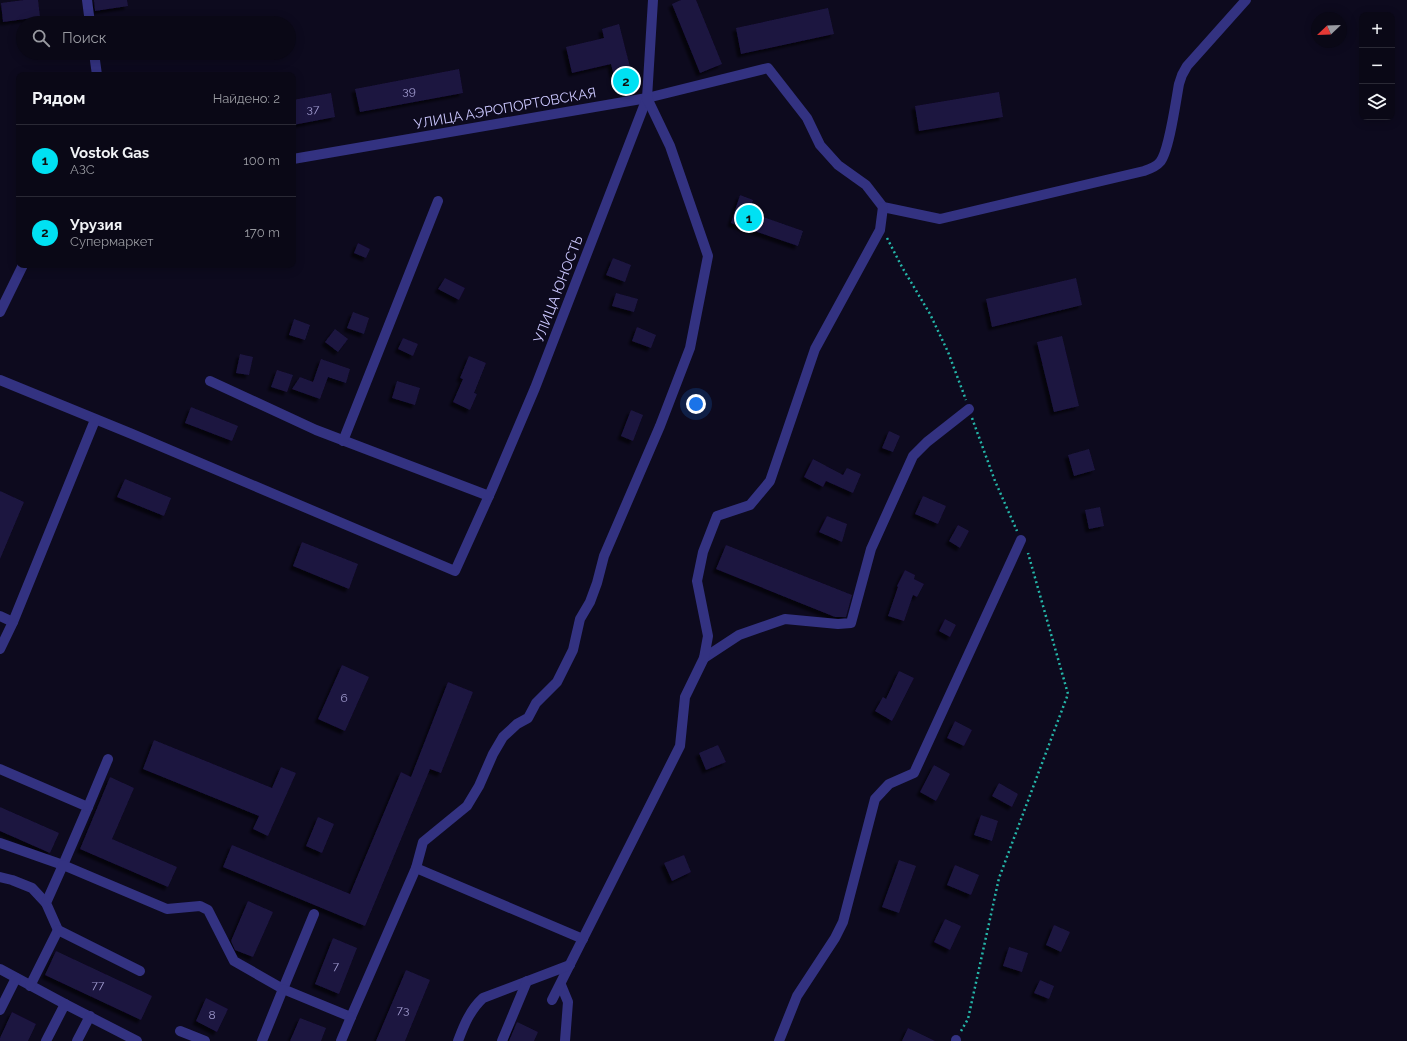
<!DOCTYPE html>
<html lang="ru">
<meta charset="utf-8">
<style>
:root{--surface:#0a0816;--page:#13111f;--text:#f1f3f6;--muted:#999aa1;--line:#2a2935;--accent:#00e1f3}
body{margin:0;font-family:Raleway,sans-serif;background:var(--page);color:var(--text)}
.controls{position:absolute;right:12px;top:12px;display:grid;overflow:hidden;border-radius:8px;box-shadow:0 2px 10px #0003}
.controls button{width:36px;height:36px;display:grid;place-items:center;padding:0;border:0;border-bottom:1px solid var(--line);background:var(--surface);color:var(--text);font:20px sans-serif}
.compass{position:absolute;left:1311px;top:12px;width:36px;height:36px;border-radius:50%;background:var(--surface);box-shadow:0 2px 10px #0003;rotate:247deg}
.you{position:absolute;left:696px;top:404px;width:14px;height:14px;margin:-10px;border:3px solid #fff;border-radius:50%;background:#1a73e8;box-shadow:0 0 0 6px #1a73e833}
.badge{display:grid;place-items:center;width:26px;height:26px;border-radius:50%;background:var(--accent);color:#111;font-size:13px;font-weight:700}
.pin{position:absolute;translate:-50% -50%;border:2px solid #fff;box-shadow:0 1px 4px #0006}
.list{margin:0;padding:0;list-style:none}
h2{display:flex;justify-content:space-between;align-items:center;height:52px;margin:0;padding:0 16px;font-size:17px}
h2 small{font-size:13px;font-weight:400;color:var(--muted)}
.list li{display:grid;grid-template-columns:26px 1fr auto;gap:12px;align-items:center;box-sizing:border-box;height:72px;padding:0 16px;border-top:1px solid var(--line)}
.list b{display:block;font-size:15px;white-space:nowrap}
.list p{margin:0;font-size:13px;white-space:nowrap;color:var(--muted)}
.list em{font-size:13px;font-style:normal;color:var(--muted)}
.icon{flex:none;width:22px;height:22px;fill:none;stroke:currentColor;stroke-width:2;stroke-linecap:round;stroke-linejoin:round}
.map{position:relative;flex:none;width:1407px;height:1041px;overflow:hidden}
.search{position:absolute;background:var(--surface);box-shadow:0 2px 10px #0003;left:16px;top:16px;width:280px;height:44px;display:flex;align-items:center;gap:10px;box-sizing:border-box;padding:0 14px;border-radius:22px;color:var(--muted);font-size:15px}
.panel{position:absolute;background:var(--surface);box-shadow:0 2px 10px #0003;left:16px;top:72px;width:280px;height:196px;border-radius:8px}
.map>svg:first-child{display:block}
</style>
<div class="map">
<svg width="1407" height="1041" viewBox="0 0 1407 1041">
<defs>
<filter id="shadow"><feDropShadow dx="-3.5" dy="3.5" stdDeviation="1" flood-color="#0009"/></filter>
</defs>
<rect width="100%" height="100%" fill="#0d0a1e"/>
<g fill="#1d1540" filter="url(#shadow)">
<polygon points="24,0 38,0 40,17 3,22 1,3"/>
<polygon points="94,0 127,0 128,6 95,11"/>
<polygon points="681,0 696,0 722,64 700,73 672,4"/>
<polygon points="828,8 834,34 741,54 736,28"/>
<polygon points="619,24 631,71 614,76 611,64 572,73 566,47 604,38 602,29"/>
<polygon points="459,69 463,93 360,112 355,89"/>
<polygon points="999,92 1003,117 919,131 915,106"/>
<polygon points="331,93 335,117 293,125 293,100"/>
<polygon points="740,195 753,200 749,212 803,231 798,246 731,223"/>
<polygon points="358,243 370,249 366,258 354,253"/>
<polygon points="613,258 631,265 625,282 606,275"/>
<polygon points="445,278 465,288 459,300 438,289"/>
<polygon points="1076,278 1082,305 992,327 986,299"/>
<polygon points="616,293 638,299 634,312 612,306"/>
<polygon points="353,312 369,318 364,334 347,328"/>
<polygon points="294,319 310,325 305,340 289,335"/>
<polygon points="637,327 656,335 651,348 632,341"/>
<polygon points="335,329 348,339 338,352 325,342"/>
<polygon points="1062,336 1079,406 1054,412 1037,342"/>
<polygon points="403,338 418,344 413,356 398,349"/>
<polygon points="240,354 253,357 249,375 236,373"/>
<polygon points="469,356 486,363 474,393 477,394 470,410 453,402 463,379 460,378"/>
<polygon points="321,359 350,369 346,383 328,377 320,399 292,389 300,377 313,382"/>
<polygon points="277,370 293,375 287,392 271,387"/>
<polygon points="397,381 420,388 415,405 392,398"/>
<polygon points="191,407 238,426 232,441 185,423"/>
<polygon points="631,410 643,415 633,441 621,436"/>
<polygon points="889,431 900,436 893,452 882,448"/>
<polygon points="1089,449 1095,470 1074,476 1068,455"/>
<polygon points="813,459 843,475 847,468 861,474 853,493 826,481 823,487 804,477"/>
<polygon points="125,479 171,498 164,516 117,497"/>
<polygon points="0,491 24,502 0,559"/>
<polygon points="923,496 946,506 938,524 915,514"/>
<polygon points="1100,507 1104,526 1089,529 1085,510"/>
<polygon points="827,516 847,524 842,542 819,532"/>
<polygon points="958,525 969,531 960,548 949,541"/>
<polygon points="302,542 358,564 349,589 293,566"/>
<polygon points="726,545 852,595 846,617 835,617 716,569"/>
<polygon points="905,570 915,575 914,579 924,584 917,597 913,595 904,621 888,616 898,587 897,586"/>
<polygon points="945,619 956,625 950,637 939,631"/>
<polygon points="342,665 369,677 345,731 318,719"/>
<polygon points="899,671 914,678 892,721 875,711 883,697 886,699"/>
<polygon points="448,682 473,692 441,773 430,769 365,926 223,867 232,845 350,894 401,772 411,777"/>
<polygon points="955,721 972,730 964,746 947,738"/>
<polygon points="154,740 272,788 281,767 296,773 268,836 253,829 259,816 143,769"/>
<polygon points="718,745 726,762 706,770 699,753"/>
<polygon points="934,765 950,774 936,801 920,792"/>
<polygon points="110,777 134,788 112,839 177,867 168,887 80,849"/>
<polygon points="999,783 1018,794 1012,807 992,796"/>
<polygon points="0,807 59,833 50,853 0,831"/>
<polygon points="981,815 998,821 992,841 974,835"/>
<polygon points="318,817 334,824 322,853 306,846"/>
<polygon points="684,855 691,872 672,881 664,863"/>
<polygon points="899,860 916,866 899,913 882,907"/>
<polygon points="955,865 979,875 971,895 947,885"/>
<polygon points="248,901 273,912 253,957 235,950 231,941"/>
<polygon points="945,919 961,926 950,950 934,942"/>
<polygon points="1054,925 1070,932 1061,952 1046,945"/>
<polygon points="333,938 357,948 339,994 315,984"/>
<polygon points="1009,947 1028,953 1022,972 1003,966"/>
<polygon points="56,951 152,996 141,1020 45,975"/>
<polygon points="406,970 430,980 405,1041 376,1041"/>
<polygon points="1040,980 1054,986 1049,999 1034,993"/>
<polygon points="206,998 228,1009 217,1032 196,1021"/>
<polygon points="12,1012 36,1024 28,1041 0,1041 0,1038"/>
<polygon points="300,1018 326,1028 321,1041 290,1041"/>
<polygon points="517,1022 538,1032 534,1041 509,1041"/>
<polygon points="908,1028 935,1041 902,1041"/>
</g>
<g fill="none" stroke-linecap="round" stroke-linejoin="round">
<g stroke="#25b6a9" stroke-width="2.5" stroke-dasharray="2 3" stroke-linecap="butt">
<polyline points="887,238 902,267 930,314 948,352 966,400"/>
<polyline points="972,418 995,481 1017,531"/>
<polyline points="961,1031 968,1019 999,878 1068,694 1028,553"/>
</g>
<g stroke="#333281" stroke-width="10">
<polyline points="87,0 90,23"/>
<polyline points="94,53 97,75"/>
<path d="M293,159l354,-61 121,-30 39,50 13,27 18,20 28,20 17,22 57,12 204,-48c6,-2 12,-4 16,-9 9,-10 16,-62 19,-78l3,-9 5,-9 59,-66"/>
<polyline points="0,312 23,265"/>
<polyline points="0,380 132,434 455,571 492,489 535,388 647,98"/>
<polyline points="210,381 316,430 489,496"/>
<polyline points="343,441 438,201"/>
<polyline points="0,616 13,622"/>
<polyline points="0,649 13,622 95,420"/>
<polyline points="704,658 739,635 785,619 838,624 851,623 871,549 913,456 927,442 969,409"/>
<polyline points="0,769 88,807 63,865 0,843"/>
<polyline points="88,807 108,759"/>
<polyline points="416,868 583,939"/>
<polyline points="0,877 12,880 32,888 46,903"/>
<polyline points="58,930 46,903 63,865 167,909 200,906 208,910 234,961 283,989 314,914"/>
<polyline points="0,969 65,1004"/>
<polyline points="561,985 568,1002 565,1041"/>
<polyline points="30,986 58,930 140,971"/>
<polyline points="552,1000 680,746 685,697 704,658 708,636 697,581 703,552 717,516 750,505 770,481 815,349 880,230 883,207"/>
<polyline points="0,1010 16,978"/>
<polyline points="180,1031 205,1041"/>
<polyline points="46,1041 65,1004 137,1041"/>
<polyline points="77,1041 90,1016"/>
<polyline points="262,1041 283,989 351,1017 416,868 423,842 467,806 479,786 493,754 503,737 517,724 528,718 536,703 557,682 573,650 580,619 590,602 597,583 604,556 660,426 690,348 708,256 670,146 647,98 653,0"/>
<polyline points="341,1041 351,1017"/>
<path d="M458,1041c6,-16 12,-31 25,-43l87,-33"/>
<polyline points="502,1041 527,981"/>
<polyline points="779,1041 797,996 835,938 843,922 875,799 889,784 914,773 1021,540"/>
<polyline points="956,1041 956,1040"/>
</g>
</g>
<g text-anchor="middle" stroke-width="3" stroke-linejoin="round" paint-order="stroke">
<g font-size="12" fill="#a09bcf">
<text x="409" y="95">39</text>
<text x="313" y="113">37</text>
<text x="344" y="702">6</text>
<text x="336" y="970">7</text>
<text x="98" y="989">77</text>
<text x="403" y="1014">73</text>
<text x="212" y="1019">8</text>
</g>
<g font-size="14" fill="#ccc8ff" stroke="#0d0a1e">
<text transform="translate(505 108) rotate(-10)" y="5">УЛИЦА АЭРОПОРТОВСКАЯ</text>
<text transform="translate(558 289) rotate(-69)" y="5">УЛИЦА ЮНОСТЬ</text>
</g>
</g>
</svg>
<div class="controls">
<button>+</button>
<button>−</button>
<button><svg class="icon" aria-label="layers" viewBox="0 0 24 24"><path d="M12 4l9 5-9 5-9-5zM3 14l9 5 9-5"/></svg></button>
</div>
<svg class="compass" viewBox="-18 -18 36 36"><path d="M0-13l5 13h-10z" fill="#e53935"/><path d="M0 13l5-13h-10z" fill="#999aa1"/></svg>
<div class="you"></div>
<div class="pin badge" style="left:749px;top:218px">1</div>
<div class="pin badge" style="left:626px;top:81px">2</div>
<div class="search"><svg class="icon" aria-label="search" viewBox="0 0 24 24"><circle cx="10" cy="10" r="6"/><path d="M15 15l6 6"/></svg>Поиск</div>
<section class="panel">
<h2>Рядом<small>Найдено: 2</small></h2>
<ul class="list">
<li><span class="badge">1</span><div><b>Vostok Gas</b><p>АЗС</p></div><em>100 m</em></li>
<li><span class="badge">2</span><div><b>Урузия</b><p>Супермаркет</p></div><em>170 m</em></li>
</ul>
</section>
</div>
